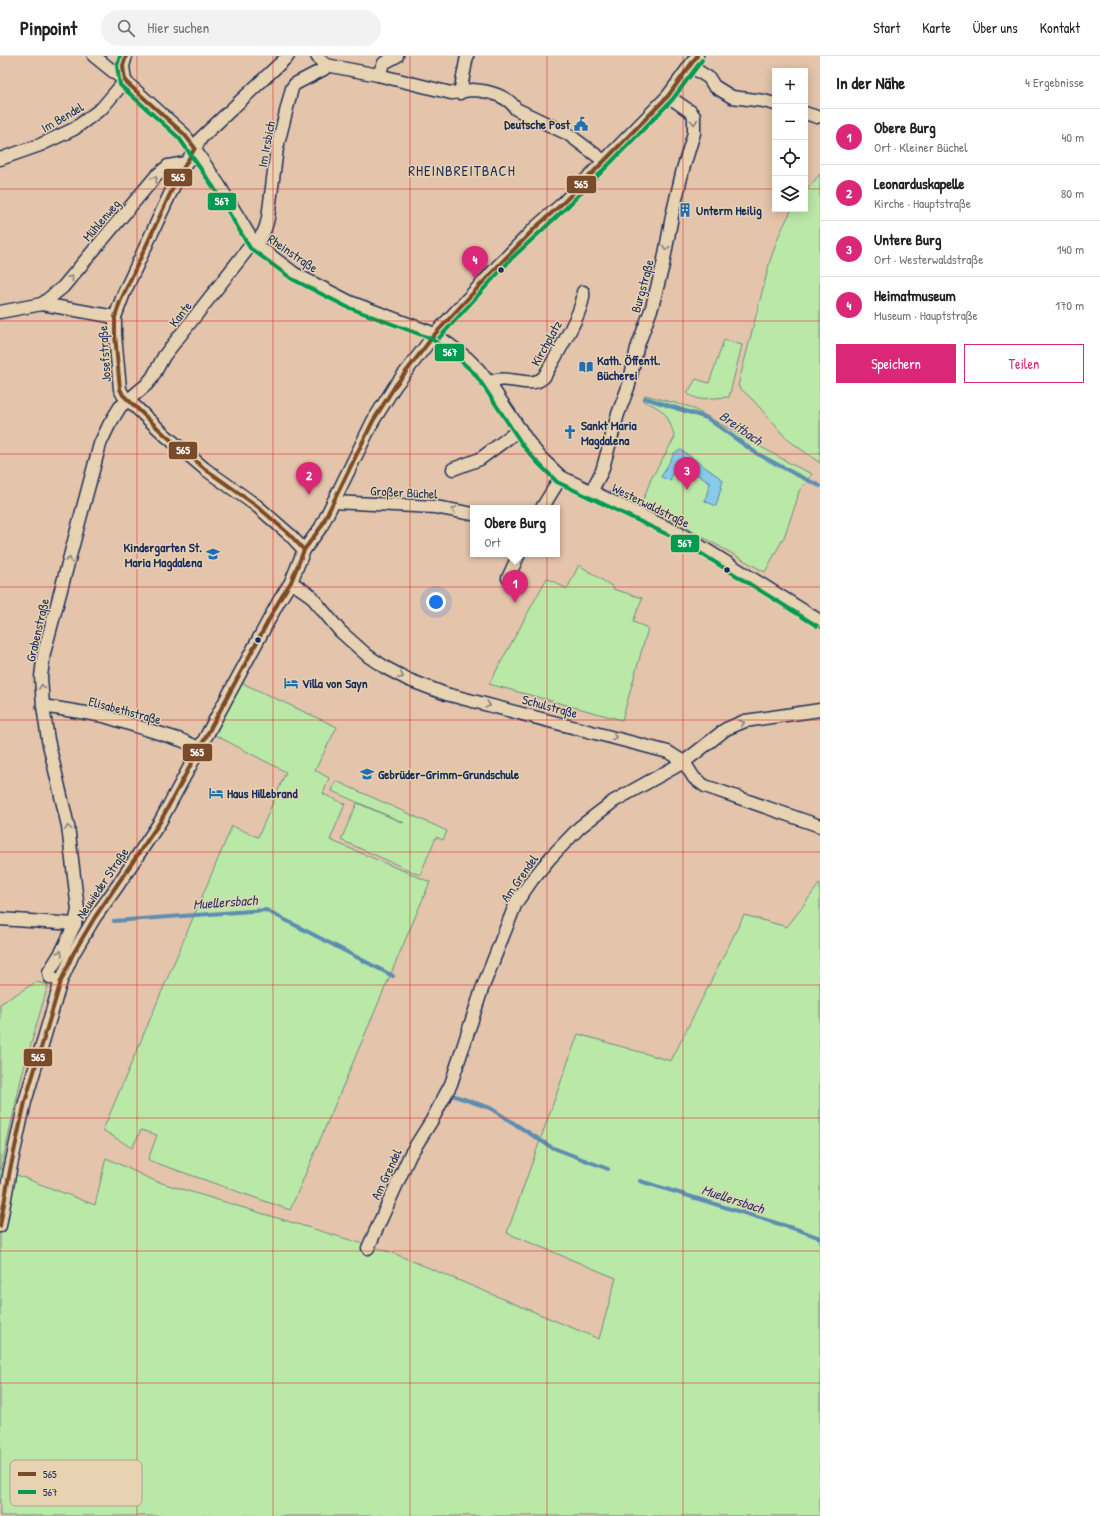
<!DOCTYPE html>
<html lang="de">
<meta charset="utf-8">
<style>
:root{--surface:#fff;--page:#f2f2f2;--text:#202124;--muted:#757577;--line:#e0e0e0;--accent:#db2777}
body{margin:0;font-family:"Patrick Hand",sans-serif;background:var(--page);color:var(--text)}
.controls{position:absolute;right:12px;top:12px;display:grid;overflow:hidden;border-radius:0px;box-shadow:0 2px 10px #0003}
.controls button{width:36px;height:36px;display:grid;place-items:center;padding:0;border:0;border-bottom:1px solid var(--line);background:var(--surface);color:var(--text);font:20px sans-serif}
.you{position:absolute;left:436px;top:546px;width:14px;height:14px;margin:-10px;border:3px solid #fff;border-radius:50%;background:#1a73e8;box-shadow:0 0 0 6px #1a73e833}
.badge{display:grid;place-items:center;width:26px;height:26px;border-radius:50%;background:var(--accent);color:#fff;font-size:13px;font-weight:700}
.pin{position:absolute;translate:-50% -33px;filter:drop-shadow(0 1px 2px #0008)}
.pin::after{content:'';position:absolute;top:21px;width:14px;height:12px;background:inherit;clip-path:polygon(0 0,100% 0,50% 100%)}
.popup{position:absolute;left:470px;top:449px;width:90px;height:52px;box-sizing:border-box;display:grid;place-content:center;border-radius:0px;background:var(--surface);filter:drop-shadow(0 1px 3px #0005);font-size:13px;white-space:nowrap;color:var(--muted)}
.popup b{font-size:15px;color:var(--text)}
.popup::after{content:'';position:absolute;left:50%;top:100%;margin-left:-8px;border:8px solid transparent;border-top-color:var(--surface)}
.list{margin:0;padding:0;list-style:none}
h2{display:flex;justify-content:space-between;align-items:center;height:52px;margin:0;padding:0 16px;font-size:17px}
h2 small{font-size:13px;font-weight:400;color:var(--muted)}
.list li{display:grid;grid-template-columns:26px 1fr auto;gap:12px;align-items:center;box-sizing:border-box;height:56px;padding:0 16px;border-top:1px solid var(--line)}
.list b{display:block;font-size:15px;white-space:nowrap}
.list p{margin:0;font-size:13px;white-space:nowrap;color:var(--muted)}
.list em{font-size:13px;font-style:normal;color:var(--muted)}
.actions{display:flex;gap:8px;padding:12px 16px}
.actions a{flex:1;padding:9px 0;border:1px solid var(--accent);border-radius:0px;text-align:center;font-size:14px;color:var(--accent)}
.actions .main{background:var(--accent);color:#fff}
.icon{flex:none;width:22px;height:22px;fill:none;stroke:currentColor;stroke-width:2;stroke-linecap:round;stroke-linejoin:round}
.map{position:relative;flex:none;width:820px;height:1460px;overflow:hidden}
header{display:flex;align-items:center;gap:24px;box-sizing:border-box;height:56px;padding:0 20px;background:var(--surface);border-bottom:1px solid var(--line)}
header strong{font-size:19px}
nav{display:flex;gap:22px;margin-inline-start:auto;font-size:14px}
.search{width:280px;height:36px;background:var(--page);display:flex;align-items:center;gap:10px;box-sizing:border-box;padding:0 14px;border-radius:22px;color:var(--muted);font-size:15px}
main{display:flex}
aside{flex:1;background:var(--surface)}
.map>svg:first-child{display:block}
</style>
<header>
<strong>Pinpoint</strong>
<div class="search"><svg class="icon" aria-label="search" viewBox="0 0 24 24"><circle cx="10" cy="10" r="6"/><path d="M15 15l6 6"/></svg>Hier suchen</div>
<nav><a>Start</a><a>Karte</a><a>Über uns</a><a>Kontakt</a></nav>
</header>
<main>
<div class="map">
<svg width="820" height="1460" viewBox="0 0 820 1460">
<rect width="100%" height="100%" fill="#e4c4aa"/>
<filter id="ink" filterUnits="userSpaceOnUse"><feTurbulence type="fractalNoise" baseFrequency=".025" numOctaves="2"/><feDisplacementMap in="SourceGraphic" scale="8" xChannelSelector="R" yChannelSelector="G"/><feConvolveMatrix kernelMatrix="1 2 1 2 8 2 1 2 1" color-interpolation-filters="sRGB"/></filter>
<g filter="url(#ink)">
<g fill="#bae8a6" stroke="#6a8c82" fill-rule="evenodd">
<polygon points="820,118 820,407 787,383 754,345 738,330 770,205 779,179 792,153 805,153 805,136"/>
<polygon points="724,284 742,289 729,341 699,343 687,338 696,323 709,327"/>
<path d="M645,339l45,12 103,58 19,9 -13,17 -3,12 -12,34 -19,35 -91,-51 -34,-13 11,-29 24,-42c-8,-22 -8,-27 -32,-36zM681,394l42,30 -7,26 -11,-5 5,-18 -20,-13 -12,-5 -7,12z"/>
<polygon points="579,509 613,531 613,533 642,542 633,566 648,572 622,664 489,628 547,522 567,533"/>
<polygon points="242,627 337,671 315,714 329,722 323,738 345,748 330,784 430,826 290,1154 148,1104 157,1079 141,1074 132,1092 103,1074 232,770 258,781 286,716 215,679"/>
<polygon points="336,725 447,775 443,784 436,781 420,819 341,784 357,747 404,767 332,735"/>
<polygon points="820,827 820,1460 0,1460 0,948 36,926 48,929 22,1019 1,1113 95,1149 106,1102 155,1125 393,1197 599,1283 616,1222 507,1177 578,978 671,1005 744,859 787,871"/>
</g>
<polygon fill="#89cbea" stroke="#5d8db2" points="681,394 723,424 716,450 705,445 710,427 690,414 678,409 671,421 671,425 661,421 675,396"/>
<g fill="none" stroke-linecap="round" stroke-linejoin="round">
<g stroke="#5d8db2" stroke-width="4">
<polyline points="645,342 707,362 756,397 795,418 820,430"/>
<polyline points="114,865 266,854 393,920"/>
<polyline points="455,1040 490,1052 551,1091 608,1113"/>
<polyline points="640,1125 799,1174 820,1182"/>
</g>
<defs>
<g id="street">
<polyline points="94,0 125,25 184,78 219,129 254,187 295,218 350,246 435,278 467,302 478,313 489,327 529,387 540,401 561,421 684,480 820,565"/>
<polyline points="288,0 201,82 177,123 124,237 115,261 115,279 120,333 123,339 165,379 205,413 257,450 290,479 304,494"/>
<path d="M317,0l4,5 5,4 52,10 73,18c7,0 15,-3 22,-3 16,1 35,6 43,19l52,25 36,27"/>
<polyline points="690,10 709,22 714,30 732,41 764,45 775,48"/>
<polyline points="378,19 384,7 397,0"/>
<polyline points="125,25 123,10 126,0"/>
<polyline points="460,37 467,0"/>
<polyline points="805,57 817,61"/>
<polyline points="0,103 40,89 74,73 102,52 125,25"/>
<polyline points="42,248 63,231 156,120 168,110 186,107"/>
<polyline points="0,256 42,248 115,261"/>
<path d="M489,327c17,-11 41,8 55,-6 9,-17 42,-68 39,-85"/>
<polyline points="453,413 480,403 520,373"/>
<polyline points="591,436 602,415 618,358 629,329 637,292 652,251 663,209 672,160 683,113 694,77 694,60 691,56 668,40"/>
<polyline points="333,446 435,451 473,458"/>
<polyline points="542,452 561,421"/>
<polyline points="508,522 519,498"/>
<polyline points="291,526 310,539 340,575 368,600 386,612 409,624 446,638 668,696 684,706 694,722 705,730 820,770"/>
<polyline points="43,650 104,660 181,684 199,692"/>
<polyline points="0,863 75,868"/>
<path d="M61,925l-11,-4 -1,-5 13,-21 13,-27 3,-14 -10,-84 -20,-86 -5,-34 -2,-29 3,-24 56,-209 9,-19 11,-18 26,-22 6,-7 12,-22 83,-106c13,-12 17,-13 21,-32l9,-70 15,-60 3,-4 29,-15 2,-4"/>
<polyline points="0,1170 10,1114 25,1046 61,925 73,898 95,861 116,832 160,766 279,545 291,526 304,494 321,471 373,365 395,330 435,278 497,211 536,171 563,147 668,40 697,0"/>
<polyline points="368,1192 410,1099 432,1064 451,1028 482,933 516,847 532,824 551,801 580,771 614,745 684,706 726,673 745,665 820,654"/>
</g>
</defs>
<use href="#street" stroke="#1b2f5e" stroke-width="15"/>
<use href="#street" stroke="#e7d2b1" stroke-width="12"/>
<defs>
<g id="bus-1">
<polyline points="126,0 123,10 125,25 184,78 195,92 177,123 120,246 115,261 115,279 120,333 123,339 165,379 205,413 257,450 290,479 304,494"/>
<polyline points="0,1170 10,1114 25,1046 61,925 73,898 95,861 160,766 279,545 291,526 304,494 321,471 373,365 395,330 435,278 497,211 536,171 563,147 668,40 697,0"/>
</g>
<g id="bus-2">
<polyline points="120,0 117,10 120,29 179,82 214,132 250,192 292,223 347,251 432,283 463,307 474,317 484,331 524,391 536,405 557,426 681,485 817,570"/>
<polyline points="439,282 512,202 567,151 672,44 702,4"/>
</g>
</defs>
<use href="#bus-1" stroke="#e7d2b1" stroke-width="7"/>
<use href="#bus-2" stroke="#e7d2b1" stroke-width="7"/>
<use href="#bus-1" stroke="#7a4b2a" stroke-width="4"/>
<use href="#bus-2" stroke="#039a52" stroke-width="4"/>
</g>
<defs><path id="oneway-chevron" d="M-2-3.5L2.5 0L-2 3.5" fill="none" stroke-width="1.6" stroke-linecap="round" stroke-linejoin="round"/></defs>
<g stroke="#818088">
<use href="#oneway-chevron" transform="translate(694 66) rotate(85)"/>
<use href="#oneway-chevron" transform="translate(155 123) rotate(-47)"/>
<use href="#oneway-chevron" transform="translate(666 192) rotate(100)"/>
<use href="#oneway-chevron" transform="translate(71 222) rotate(-49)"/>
<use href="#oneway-chevron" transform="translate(454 454) rotate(-170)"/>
<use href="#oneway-chevron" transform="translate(69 504) rotate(-75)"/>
<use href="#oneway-chevron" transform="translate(401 620) rotate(26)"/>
<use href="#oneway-chevron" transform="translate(42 631) rotate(-94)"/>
<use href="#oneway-chevron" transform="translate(488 649) rotate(15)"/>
<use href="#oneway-chevron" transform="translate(742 667) rotate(-18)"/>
<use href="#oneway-chevron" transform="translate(614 681) rotate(14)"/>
<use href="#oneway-chevron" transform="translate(68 772) rotate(-98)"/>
<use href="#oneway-chevron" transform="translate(60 897) rotate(-59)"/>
</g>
</g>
<path fill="none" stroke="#d62828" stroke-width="1" stroke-opacity="0.55" d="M137,0v1460M273,0v1460M410,0v1460M547,0v1460M683,0v1460M0,133h775M805,133h15M0,265h820M0,398h820M0,531h820M0,664h820M0,796h820M0,929h820M0,1062h820M0,1195h820M0,1327h820"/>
<defs>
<symbol id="civic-bare" viewBox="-9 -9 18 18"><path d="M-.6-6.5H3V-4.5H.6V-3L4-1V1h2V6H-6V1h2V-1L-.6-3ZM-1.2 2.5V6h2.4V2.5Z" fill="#1f6fb2" stroke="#e7d2b1" stroke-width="2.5" paint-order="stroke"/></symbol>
<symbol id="building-bare" viewBox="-9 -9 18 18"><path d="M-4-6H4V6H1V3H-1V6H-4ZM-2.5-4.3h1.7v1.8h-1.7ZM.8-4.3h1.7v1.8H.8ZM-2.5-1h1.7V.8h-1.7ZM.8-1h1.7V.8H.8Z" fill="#1f6fb2" stroke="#e7d2b1" stroke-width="2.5" paint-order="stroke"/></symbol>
<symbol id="library-bare" viewBox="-9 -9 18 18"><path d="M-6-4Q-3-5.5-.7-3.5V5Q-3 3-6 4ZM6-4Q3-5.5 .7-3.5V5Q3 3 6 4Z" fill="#1f6fb2" stroke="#e7d2b1" stroke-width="2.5" paint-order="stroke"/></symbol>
<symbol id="church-bare" viewBox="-9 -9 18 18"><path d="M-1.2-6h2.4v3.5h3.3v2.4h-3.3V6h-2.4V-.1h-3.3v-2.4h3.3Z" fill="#1f6fb2" stroke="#e7d2b1" stroke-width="2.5" paint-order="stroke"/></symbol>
<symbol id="school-bare" viewBox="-9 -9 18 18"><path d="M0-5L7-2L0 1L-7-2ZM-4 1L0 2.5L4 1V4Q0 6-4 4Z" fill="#1f6fb2" stroke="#e7d2b1" stroke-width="2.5" paint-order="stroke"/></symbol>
<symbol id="hotel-bare" viewBox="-9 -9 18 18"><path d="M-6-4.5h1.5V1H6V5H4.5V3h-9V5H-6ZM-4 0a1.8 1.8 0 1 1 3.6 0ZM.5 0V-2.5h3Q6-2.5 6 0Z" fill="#1f6fb2" stroke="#e7d2b1" stroke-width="2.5" paint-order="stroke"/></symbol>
</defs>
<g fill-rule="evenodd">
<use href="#civic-bare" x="571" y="58" width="20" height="20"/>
<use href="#building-bare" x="675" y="144" width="20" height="20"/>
<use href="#library-bare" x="576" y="301" width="20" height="20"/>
<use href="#church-bare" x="560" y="366" width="20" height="20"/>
<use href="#school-bare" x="203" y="488" width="20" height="20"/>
<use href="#hotel-bare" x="281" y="617" width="20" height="20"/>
<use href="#school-bare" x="357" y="708" width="20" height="20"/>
<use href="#hotel-bare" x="206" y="727" width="20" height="20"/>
</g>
<g fill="#1b2f5e" stroke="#e7d2b1" stroke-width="1.5">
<circle cx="501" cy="214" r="3.5"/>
<circle cx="727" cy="514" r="3.5"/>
<circle cx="258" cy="584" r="3.5"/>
</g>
<g text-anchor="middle" stroke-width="3" stroke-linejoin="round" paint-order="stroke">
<g font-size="13" fill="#1b2f5e" stroke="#e7d2b1">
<text transform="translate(62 61) rotate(-30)" y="5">Im Bendel</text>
<text transform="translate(266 88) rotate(-79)" y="5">Im Irsbich</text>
<text transform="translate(101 164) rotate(-50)" y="5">Mühlenweg</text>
<text transform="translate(293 197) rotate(34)" y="5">Rheinstraße</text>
<text transform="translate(642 230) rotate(-75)" y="5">Burgstraße</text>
<text transform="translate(180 258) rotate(-52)" y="5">Kante</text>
<text transform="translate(546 287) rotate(-61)" y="5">Kirchplatz</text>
<text transform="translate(104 298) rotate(-94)" y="5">Josefstraße</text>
<text transform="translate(404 436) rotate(3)" y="5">Großer Büchel</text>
<text transform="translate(651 449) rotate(26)" y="5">Westerwaldstraße</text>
<text transform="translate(37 574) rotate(-77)" y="5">Grabenstraße</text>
<text transform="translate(550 650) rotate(15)" y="5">Schulstraße</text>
<text transform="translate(125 654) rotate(15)" y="5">Elisabethstraße</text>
<text transform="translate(519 822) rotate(-55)" y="5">Am Grendel</text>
<text transform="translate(102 827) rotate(-56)" y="5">Neuwieder Straße</text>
<text transform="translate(386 1118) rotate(-65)" y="5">Am Grendel</text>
</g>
<g font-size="13" font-weight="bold" fill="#1b2f5e" stroke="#e7d2b1" text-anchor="start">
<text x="570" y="73" text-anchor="end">Deutsche Post</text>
<text x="696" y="159">Unterm Heilig</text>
<text x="597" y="309">Kath. Öffentl.<tspan x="597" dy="15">Bücherei</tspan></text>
<text x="581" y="374">Sankt Maria<tspan x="581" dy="15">Magdalena</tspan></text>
<text x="202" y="496" text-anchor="end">Kindergarten St.<tspan x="202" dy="15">Maria Magdalena</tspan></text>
<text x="302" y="632">Villa von Sayn</text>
<text x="378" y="723">Gebrüder-Grimm-Grundschule</text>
<text x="227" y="742">Haus Hillebrand</text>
</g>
<g font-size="14" font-style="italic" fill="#263f6c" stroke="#e7d2b1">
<text transform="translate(741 372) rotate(35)" y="5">Breitbach</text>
<text transform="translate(225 846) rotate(-4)" y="5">Muellersbach</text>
<text transform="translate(733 1143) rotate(18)" y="5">Muellersbach</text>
</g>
<g font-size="15" letter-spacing="1" fill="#1b2f5e" stroke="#e7d2b1">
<text x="462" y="120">RHEINBREITBACH</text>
</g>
</g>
<rect x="10" y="1404" width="132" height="46" rx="6" fill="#e7d2b1" stroke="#aaa198" stroke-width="1"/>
<rect x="18" y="1416" width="18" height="4" fill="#7a4b2a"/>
<rect x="18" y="1434" width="18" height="4" fill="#039a52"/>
<g font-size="11" fill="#1b2f5e">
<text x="43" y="1422">565</text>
<text x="43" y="1440">567</text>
</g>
<g stroke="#e7d2b1" stroke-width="1.5">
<rect x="163" y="112" width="30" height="19" rx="4" fill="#7a4b2a"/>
<rect x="566" y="119" width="31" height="19" rx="4" fill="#7a4b2a"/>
<rect x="207" y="136" width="30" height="19" rx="4" fill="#039a52"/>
<rect x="434" y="287" width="31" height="19" rx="4" fill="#039a52"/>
<rect x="168" y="385" width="30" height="19" rx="4" fill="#7a4b2a"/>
<rect x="670" y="478" width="30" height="19" rx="4" fill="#039a52"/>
<rect x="182" y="687" width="31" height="19" rx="4" fill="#7a4b2a"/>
<rect x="23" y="992" width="30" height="19" rx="4" fill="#7a4b2a"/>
</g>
<g font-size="11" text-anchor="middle" font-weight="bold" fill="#fff">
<text x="178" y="125">565</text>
<text x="581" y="132">565</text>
<text x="222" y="149">567</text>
<text x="450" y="300">567</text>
<text x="183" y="398">565</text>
<text x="685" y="491">567</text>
<text x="197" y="700">565</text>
<text x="38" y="1005">565</text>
</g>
</svg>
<div class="controls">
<button>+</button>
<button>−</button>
<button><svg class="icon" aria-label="locate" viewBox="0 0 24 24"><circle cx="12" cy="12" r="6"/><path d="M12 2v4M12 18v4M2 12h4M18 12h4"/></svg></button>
<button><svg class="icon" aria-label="layers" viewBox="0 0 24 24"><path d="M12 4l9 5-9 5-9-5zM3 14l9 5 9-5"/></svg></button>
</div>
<div class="you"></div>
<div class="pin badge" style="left:515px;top:547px">1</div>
<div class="popup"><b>Obere Burg</b>Ort</div>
<div class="pin badge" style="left:309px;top:439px">2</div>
<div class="pin badge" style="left:687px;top:434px">3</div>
<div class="pin badge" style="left:475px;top:223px">4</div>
</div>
<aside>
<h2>In der Nähe<small>4 Ergebnisse</small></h2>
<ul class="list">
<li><span class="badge">1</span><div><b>Obere Burg</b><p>Ort · Kleiner Büchel</p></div><em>40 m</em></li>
<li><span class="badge">2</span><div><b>Leonarduskapelle</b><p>Kirche · Hauptstraße</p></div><em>80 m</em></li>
<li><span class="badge">3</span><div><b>Untere Burg</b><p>Ort · Westerwaldstraße</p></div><em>140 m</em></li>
<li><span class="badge">4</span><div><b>Heimatmuseum</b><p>Museum · Hauptstraße</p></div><em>170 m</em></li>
</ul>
<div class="actions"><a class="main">Speichern</a><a>Teilen</a></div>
</aside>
</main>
